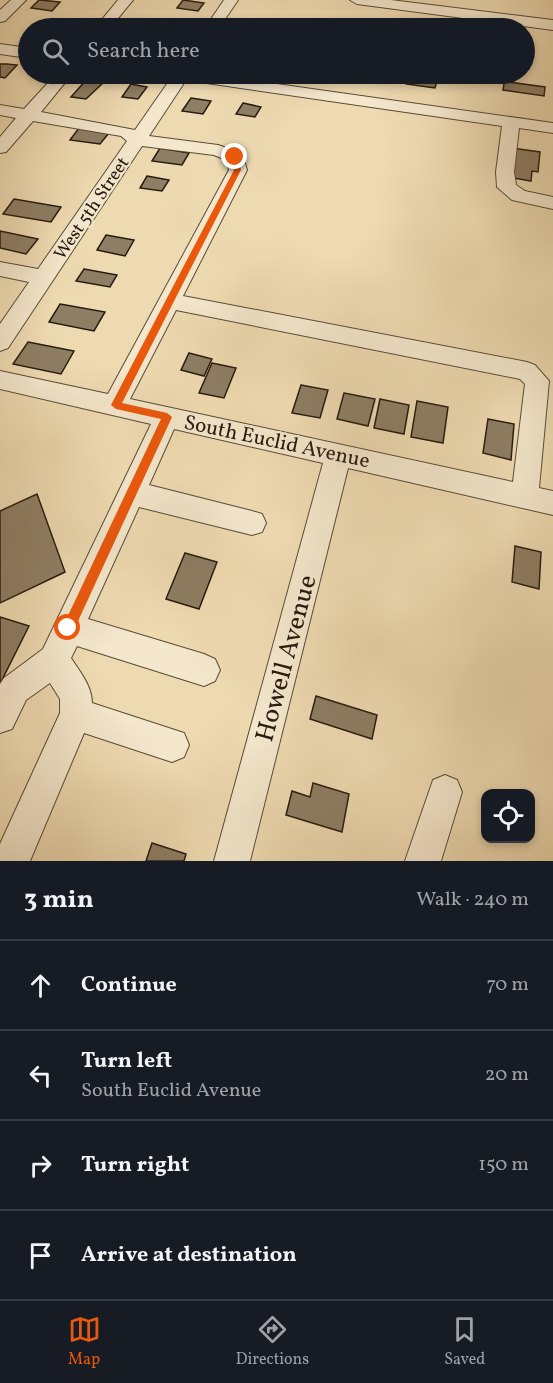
<!DOCTYPE html>
<meta charset="utf-8">
<style>
:root{--surface:#171b24;--page:#20242c;--text:#f1f3f6;--muted:#9ea1a6;--line:#363941;--accent:#ea580c}
body{margin:0;font-family:Vollkorn,serif;background:var(--page);color:var(--text)}
.controls{position:absolute;right:18px;bottom:18px;display:grid;overflow:hidden;border-radius:12px;box-shadow:0 3px 9px #0003}
.controls button{width:54px;height:54px;display:grid;place-items:center;padding:0;border:0;border-bottom:2px solid var(--line);background:var(--surface);color:var(--text);font:30px sans-serif}
.stop{position:absolute;width:18px;height:18px;margin:-14px;border:4px solid #ea580c;border-radius:50%;background:#fff}
.stop.end{background:#ea580c;border-color:#fff;box-shadow:0 2px 6px #0008}
.list{margin:0;padding:0;list-style:none}
h2{display:flex;justify-content:space-between;align-items:center;height:78px;margin:0;padding:0 24px;font-size:26px}
h2 small{font-size:20px;font-weight:400;color:var(--muted)}
.list li{display:grid;grid-template-columns:39px 1fr auto;gap:18px;align-items:center;box-sizing:border-box;height:90px;padding:0 24px;border-top:2px solid var(--line)}
.list b{display:block;font-size:22px;white-space:nowrap}
.list p{margin:0;font-size:20px;white-space:nowrap;color:var(--muted)}
.list em{font-size:20px;font-style:normal;color:var(--muted)}
.icon{flex:none;width:33px;height:33px;fill:none;stroke:currentColor;stroke-width:2;stroke-linecap:round;stroke-linejoin:round}
.map{position:relative;flex:none;width:553px;height:861px;overflow:hidden}
.search{position:absolute;background:var(--surface);box-shadow:0 3px 9px #0003;left:18px;right:18px;top:18px;height:66px;display:flex;align-items:center;gap:15px;box-sizing:border-box;padding:0 21px;border-radius:33px;color:var(--muted);font-size:22px}
.sheet{height:438px;background:var(--surface)}
nav{display:flex;justify-content:space-around;align-items:center;box-sizing:border-box;height:84px;border-top:2px solid var(--line);background:var(--surface);font-size:16px;color:var(--muted)}
nav a{display:grid;justify-items:center;gap:3px}
nav .on{color:var(--accent)}
.map>svg:first-child{display:block}
</style>
<div class="map">
<svg width="553" height="861" viewBox="0 0 553 861">
<rect width="100%" height="100%" fill="#eedab1"/>
<filter id="stains"><feTurbulence type="fractalNoise" baseFrequency=".00333" numOctaves="4"/><feColorMatrix values="0 0 0 0 .2 0 0 0 0 .09 0 0 0 0 .02 0 0 0 .5 -.17"/></filter>
<radialGradient id="worn" r=".72"><stop offset=".6" stop-color="#630" stop-opacity="0"/><stop offset="1" stop-color="#630" stop-opacity=".3"/></radialGradient>
<g fill="#8e7e64" stroke="#271b10" stroke-width="1.5">
<polygon points="39,0 40,0 60,2 52,11 31,8"/>
<polygon points="183,0 204,3 198,11 177,8"/>
<polygon points="0,64 7,64 17,65 5,78 0,77"/>
<polygon points="409,74 439,74 435,88 406,84"/>
<polygon points="505,77 510,77 509,82 545,87 544,96 503,90"/>
<polygon points="87,79 104,82 86,99 71,97"/>
<polygon points="131,84 147,87 138,99 122,97"/>
<polygon points="191,98 211,101 203,114 182,111"/>
<polygon points="243,103 261,107 255,117 236,114"/>
<polygon points="79,128 109,133 100,144 70,140"/>
<polygon points="160,148 189,153 182,165 152,161"/>
<polygon points="512,148 540,152 538,172 532,171 531,181 508,177"/>
<polygon points="147,176 169,180 162,191 140,188"/>
<polygon points="14,199 61,207 51,222 3,214"/>
<polygon points="0,231 38,239 26,254 0,248"/>
<polygon points="106,235 134,240 125,256 97,250"/>
<polygon points="84,269 117,275 110,287 76,281"/>
<polygon points="60,304 105,312 94,331 49,322"/>
<polygon points="28,342 74,351 61,374 13,364"/>
<polygon points="189,353 212,359 204,376 181,370"/>
<polygon points="212,363 236,368 224,398 199,393"/>
<polygon points="301,385 328,390 320,418 292,413"/>
<polygon points="344,393 375,399 368,426 337,419"/>
<polygon points="380,399 409,405 404,434 374,428"/>
<polygon points="417,401 448,407 443,443 411,437"/>
<polygon points="488,419 514,424 511,460 483,453"/>
<polygon points="37,494 65,572 0,603 0,511"/>
<polygon points="515,546 541,552 539,589 512,582"/>
<polygon points="185,553 217,562 199,609 166,599"/>
<polygon points="0,617 29,626 0,684"/>
<polygon points="316,696 377,715 372,739 310,719"/>
<polygon points="313,783 349,794 342,832 286,815 292,791 310,797"/>
<polygon points="152,843 186,854 184,861 146,861"/>
</g>
<g fill="none" stroke-linecap="round" stroke-linejoin="round">
<defs>
<g id="minor">
<polygon points="11,0 26,0 5,21 0,22 0,10"/>
<polygon points="118,0 133,0 110,28 95,28"/>
<polygon points="224,0 238,0 219,28 205,28"/>
<polygon points="350,0 391,0 553,20 553,30 357,4"/>
<polygon points="0,44 28,48 28,58 0,54"/>
<path d="M56,74h16l-31,38 94,18 36,-52 -3,-4h39l346,49v10l-34,-5 -5,44 2,13 9,6 28,6v12l-41,-9 -15,-13 -1,-15 6,-46 -316,-46 -37,56 69,9 24,8 5,17 -64,126 344,66 8,3 14,16 -10,107 14,3v24l-205,-47 -98,393h-36l109,-398 -149,-34 -25,56 103,26 10,3 4,9 -4,9 -10,3 -113,-28 -51,112 116,35 11,5 5,11 -5,11 -11,5 -127,-40 -6,12c9,14 21,28 21,45l92,30 5,12 -5,12 -12,5 -88,-29 -54,128h-30v-17l60,-131v-14l-10,-16 -24,17 -14,29 -12,4v-49l4,-6 39,-29 108,-225 -151,-35v-18l108,23 121,-224 -3,-10 -12,-5 -72,-9 -134,202 -8,3v-27l29,-42 -29,-6v-14l38,7 89,-128 -6,-5 -88,-15 -27,31 -6,1v-16l16,-19 -16,-3v-10l24,4zM176,310l344,69 5,5 -12,98 -383,-83z"/>
<polygon points="445,775 457,780 462,792 441,861 405,861 433,780"/>
</g>
</defs>
<use href="#minor" stroke="#594b38" stroke-width="2"/>
<use href="#minor" fill="#f4e7cc" fill-rule="evenodd"/>
</g>
<polygon fill="#ea580c" points="235,155 239,157 241,170 122,403 167,413 172,417 73,632 68,633 63,628 64,624 161,419 116,409 111,405 234,170 232,157"/>
<g text-anchor="middle" stroke-width="4.5" stroke-linejoin="round" paint-order="stroke">
<g font-size="18" fill="#271b10" stroke="#f4e7cc">
<text transform="translate(91 208) rotate(-56)" y="6">West 5th Street</text>
</g>
<g font-size="21" fill="#271b10" stroke="#f4e7cc">
<text transform="translate(277 441) rotate(12)" y="7">South Euclid Avenue</text>
</g>
<g font-size="26" fill="#271b10" stroke="#f4e7cc">
<text transform="translate(285 658) rotate(-75)" y="9">Howell Avenue</text>
</g>
</g>
<rect width="100%" height="100%" filter="url(#stains)"/>
<rect width="100%" height="100%" fill="url(#worn)"/>
</svg>
<div class="controls">
<button><svg class="icon" aria-label="locate" viewBox="0 0 24 24"><circle cx="12" cy="12" r="6"/><path d="M12 2v4M12 18v4M2 12h4M18 12h4"/></svg></button>
</div>
<div class="stop" style="left:68px;top:628px"></div>
<div class="stop end" style="left:235px;top:157px"></div>
<div class="search"><svg class="icon" aria-label="search" viewBox="0 0 24 24"><circle cx="10" cy="10" r="6"/><path d="M15 15l6 6"/></svg>Search here</div>
</div>
<section class="sheet">
<h2>3 min<small>Walk · 240 m</small></h2>
<ul class="list">
<li><svg class="icon" aria-label="ahead" viewBox="0 0 24 24"><path d="M12 20V5M6 11l6-6 6 6"/></svg><div><b>Continue</b></div><em>70 m</em></li>
<li><svg class="icon" aria-label="left" viewBox="0 0 24 24"><path d="M17 20v-9H6M10 6l-5 5 5 5"/></svg><div><b>Turn left</b><p>South Euclid Avenue</p></div><em>20 m</em></li>
<li><svg class="icon" aria-label="right" viewBox="0 0 24 24"><path d="M7 20v-9h11M14 6l5 5-5 5"/></svg><div><b>Turn right</b></div><em>150 m</em></li>
<li><svg class="icon" aria-label="arrive" viewBox="0 0 24 24"><path d="M6 21V4h12l-3 4 3 4H6"/></svg><div><b>Arrive at destination</b></div></li>
</ul>
</section>
<nav>
<a class="on"><svg class="icon" aria-label="map" viewBox="0 0 24 24"><path d="M3 6l6-2 6 2 6-2v14l-6 2-6-2-6 2zM9 4v14M15 6v14"/></svg>Map</a>
<a><svg class="icon" aria-label="directions" viewBox="0 0 24 24"><path d="M12 3l9 9-9 9-9-9zM9 14v-3h6M13 9l2 2-2 2"/></svg>Directions</a>
<a><svg class="icon" aria-label="saved" viewBox="0 0 24 24"><path d="M7 4h10v16l-5-4-5 4z"/></svg>Saved</a>
</nav>
